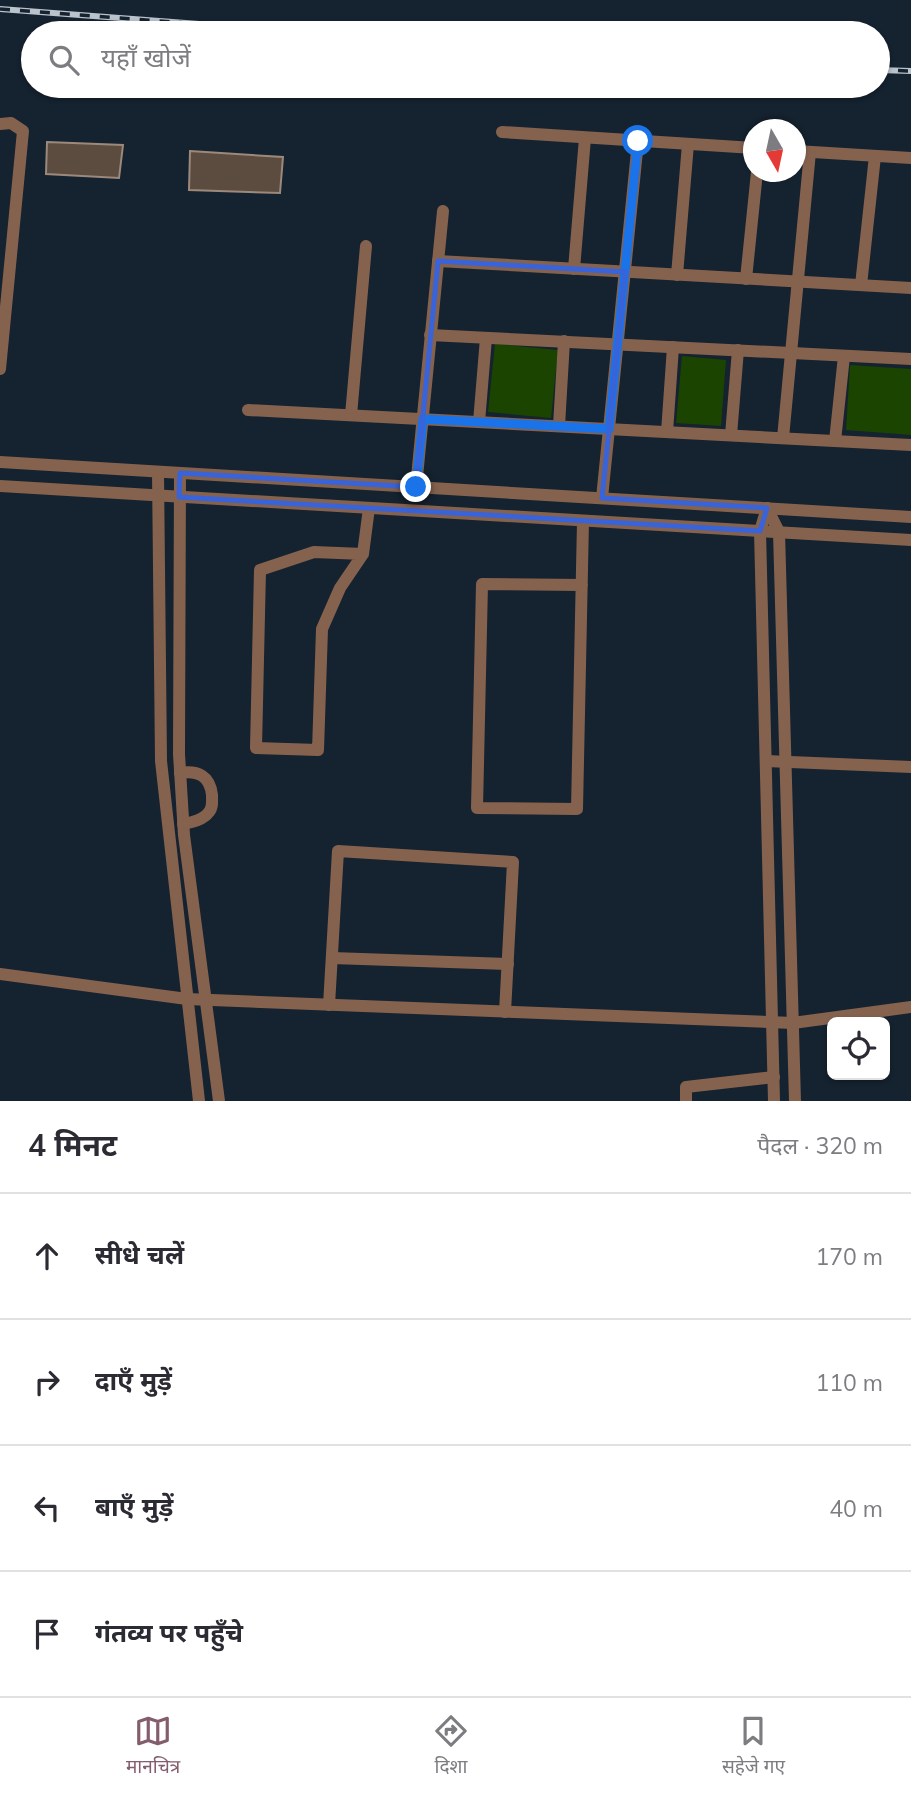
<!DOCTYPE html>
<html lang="hi">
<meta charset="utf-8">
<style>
:root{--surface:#fff;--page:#f7f7f7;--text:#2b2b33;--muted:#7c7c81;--line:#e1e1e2;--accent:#845d6c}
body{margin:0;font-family:Mulish,"Noto Sans Devanagari",sans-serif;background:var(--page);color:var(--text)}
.controls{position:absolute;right:21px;bottom:21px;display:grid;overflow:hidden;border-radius:10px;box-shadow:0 2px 5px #0004}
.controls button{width:63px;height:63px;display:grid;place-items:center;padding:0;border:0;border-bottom:2px solid var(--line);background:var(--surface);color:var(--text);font:35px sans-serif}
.compass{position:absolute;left:743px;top:119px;width:63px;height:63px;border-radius:50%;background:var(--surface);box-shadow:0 2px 5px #0004;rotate:171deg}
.stop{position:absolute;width:21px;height:21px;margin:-16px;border:5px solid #1a73e8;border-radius:50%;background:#fff}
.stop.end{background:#1a73e8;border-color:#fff;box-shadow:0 2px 7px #0008}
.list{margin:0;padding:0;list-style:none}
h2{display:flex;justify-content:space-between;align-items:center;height:91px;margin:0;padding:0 28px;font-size:30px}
h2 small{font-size:23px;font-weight:400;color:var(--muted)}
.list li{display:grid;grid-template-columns:46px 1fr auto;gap:21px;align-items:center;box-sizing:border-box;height:126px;padding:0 28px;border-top:2px solid var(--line)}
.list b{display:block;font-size:26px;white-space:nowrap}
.list em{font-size:23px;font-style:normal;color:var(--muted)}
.icon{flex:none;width:38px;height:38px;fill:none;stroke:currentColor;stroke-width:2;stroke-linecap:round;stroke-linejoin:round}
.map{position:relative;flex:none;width:911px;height:1101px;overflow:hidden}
.search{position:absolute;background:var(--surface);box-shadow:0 2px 5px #0004;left:21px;right:21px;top:21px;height:77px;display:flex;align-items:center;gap:18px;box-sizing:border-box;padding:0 24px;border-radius:38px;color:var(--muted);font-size:26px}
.sheet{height:595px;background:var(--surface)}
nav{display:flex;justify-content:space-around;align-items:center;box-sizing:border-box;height:98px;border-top:2px solid var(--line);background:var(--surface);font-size:19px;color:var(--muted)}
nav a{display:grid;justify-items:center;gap:4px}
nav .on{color:var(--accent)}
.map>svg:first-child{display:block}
</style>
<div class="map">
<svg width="911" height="1101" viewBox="0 0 911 1101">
<rect width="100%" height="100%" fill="#15222f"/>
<g fill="#1b4400">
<polygon points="495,344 558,350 551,418 488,412"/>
<polygon points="682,356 726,360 721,426 676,423"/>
<polygon points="850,365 911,369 911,435 846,430"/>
</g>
<g fill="#5c4c3f" stroke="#9c897b" stroke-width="2">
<polygon points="47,142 123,145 119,178 46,174"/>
<polygon points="190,151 283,157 280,193 189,190"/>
</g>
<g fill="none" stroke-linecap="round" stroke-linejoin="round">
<g stroke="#85624e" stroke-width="12">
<polyline points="0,124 11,123 23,131 0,369"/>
<polyline points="502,132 754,148"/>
<polyline points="796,151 911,158"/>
<polyline points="438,261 911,288"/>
<polyline points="574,269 585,138"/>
<polyline points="677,275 688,144"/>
<polyline points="746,279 757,172"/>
<polyline points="861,285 875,156"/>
<polyline points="430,335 911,359"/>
<polyline points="248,410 911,445"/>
<polyline points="351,415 366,246"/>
<polyline points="479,422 486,338"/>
<polyline points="559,426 564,341"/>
<polyline points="667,432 673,347"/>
<polyline points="731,435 738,350"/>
<polyline points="783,438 810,152"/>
<polyline points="835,441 844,356"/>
<polyline points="0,462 911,517"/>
<polyline points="158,472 161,761 199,1101"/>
<polyline points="180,473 179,754 184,835 219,1101"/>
<polyline points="0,486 911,540"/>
<polyline points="416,487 443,211"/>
<polyline points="602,498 638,141"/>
<polyline points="767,508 779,532 795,1101"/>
<polyline points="767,508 760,531 774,1101"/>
<polyline points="363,554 314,552 260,570 256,748 318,750 322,629 340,588 363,554 369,508"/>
<polyline points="582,585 482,584 477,808 577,809 583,521"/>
<polyline points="766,761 911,767"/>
<path d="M180,773c18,-3 30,3 32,22 0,7 1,12 -3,17 -6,8 -16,10 -26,12"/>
<polyline points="332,958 508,964"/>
<polyline points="0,974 187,999 793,1023 911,1007"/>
<polyline points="329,1005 338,851 513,862 505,1012"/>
<polyline points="686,1101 686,1087 774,1077"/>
</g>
<defs>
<g id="rail">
<polyline points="0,9 318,33"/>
<polyline points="878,70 911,71"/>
</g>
</defs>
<use href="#rail" stroke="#bac3cc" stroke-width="6"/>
<use href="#rail" stroke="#15222f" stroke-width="3.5" stroke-dasharray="10" stroke-linecap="butt"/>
</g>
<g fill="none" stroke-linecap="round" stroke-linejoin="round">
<polyline stroke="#1a73e8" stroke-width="9" points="416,487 423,419 609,429 638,141"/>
</g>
<path fill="none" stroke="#3863d9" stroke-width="5" stroke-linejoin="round" d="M438,261l187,11 -23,226 165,10 -7,23 -581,-34 1,-24 236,14z"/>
</svg>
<div class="controls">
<button><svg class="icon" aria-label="locate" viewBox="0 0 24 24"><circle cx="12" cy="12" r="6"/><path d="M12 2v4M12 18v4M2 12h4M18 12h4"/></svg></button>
</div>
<svg class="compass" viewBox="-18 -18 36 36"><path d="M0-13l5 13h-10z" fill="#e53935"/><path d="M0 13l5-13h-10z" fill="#7c7c81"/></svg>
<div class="stop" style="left:638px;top:141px"></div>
<div class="stop end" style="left:416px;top:487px"></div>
<div class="search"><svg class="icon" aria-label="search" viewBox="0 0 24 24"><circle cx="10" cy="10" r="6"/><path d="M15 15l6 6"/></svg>यहाँ खोजें</div>
</div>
<section class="sheet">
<h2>4 मिनट<small>पैदल · 320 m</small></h2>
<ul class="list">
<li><svg class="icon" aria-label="ahead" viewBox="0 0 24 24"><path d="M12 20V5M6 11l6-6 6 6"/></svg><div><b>सीधे चलें</b></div><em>170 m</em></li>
<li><svg class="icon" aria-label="right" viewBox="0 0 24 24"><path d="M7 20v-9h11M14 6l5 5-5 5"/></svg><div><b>दाएँ मुड़ें</b></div><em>110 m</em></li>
<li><svg class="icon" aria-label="left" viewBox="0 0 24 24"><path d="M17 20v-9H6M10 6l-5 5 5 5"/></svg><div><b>बाएँ मुड़ें</b></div><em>40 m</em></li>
<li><svg class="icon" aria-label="arrive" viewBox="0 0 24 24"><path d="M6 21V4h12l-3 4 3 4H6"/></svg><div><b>गंतव्य पर पहुँचे</b></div></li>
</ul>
</section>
<nav>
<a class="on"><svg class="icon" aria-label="map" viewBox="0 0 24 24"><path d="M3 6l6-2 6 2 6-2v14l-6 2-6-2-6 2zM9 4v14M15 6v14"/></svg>मानचित्र</a>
<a><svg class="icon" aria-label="directions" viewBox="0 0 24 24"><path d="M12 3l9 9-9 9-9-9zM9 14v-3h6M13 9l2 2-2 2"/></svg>दिशा</a>
<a><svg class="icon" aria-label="saved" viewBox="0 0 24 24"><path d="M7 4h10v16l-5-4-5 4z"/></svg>सहेजे गए</a>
</nav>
